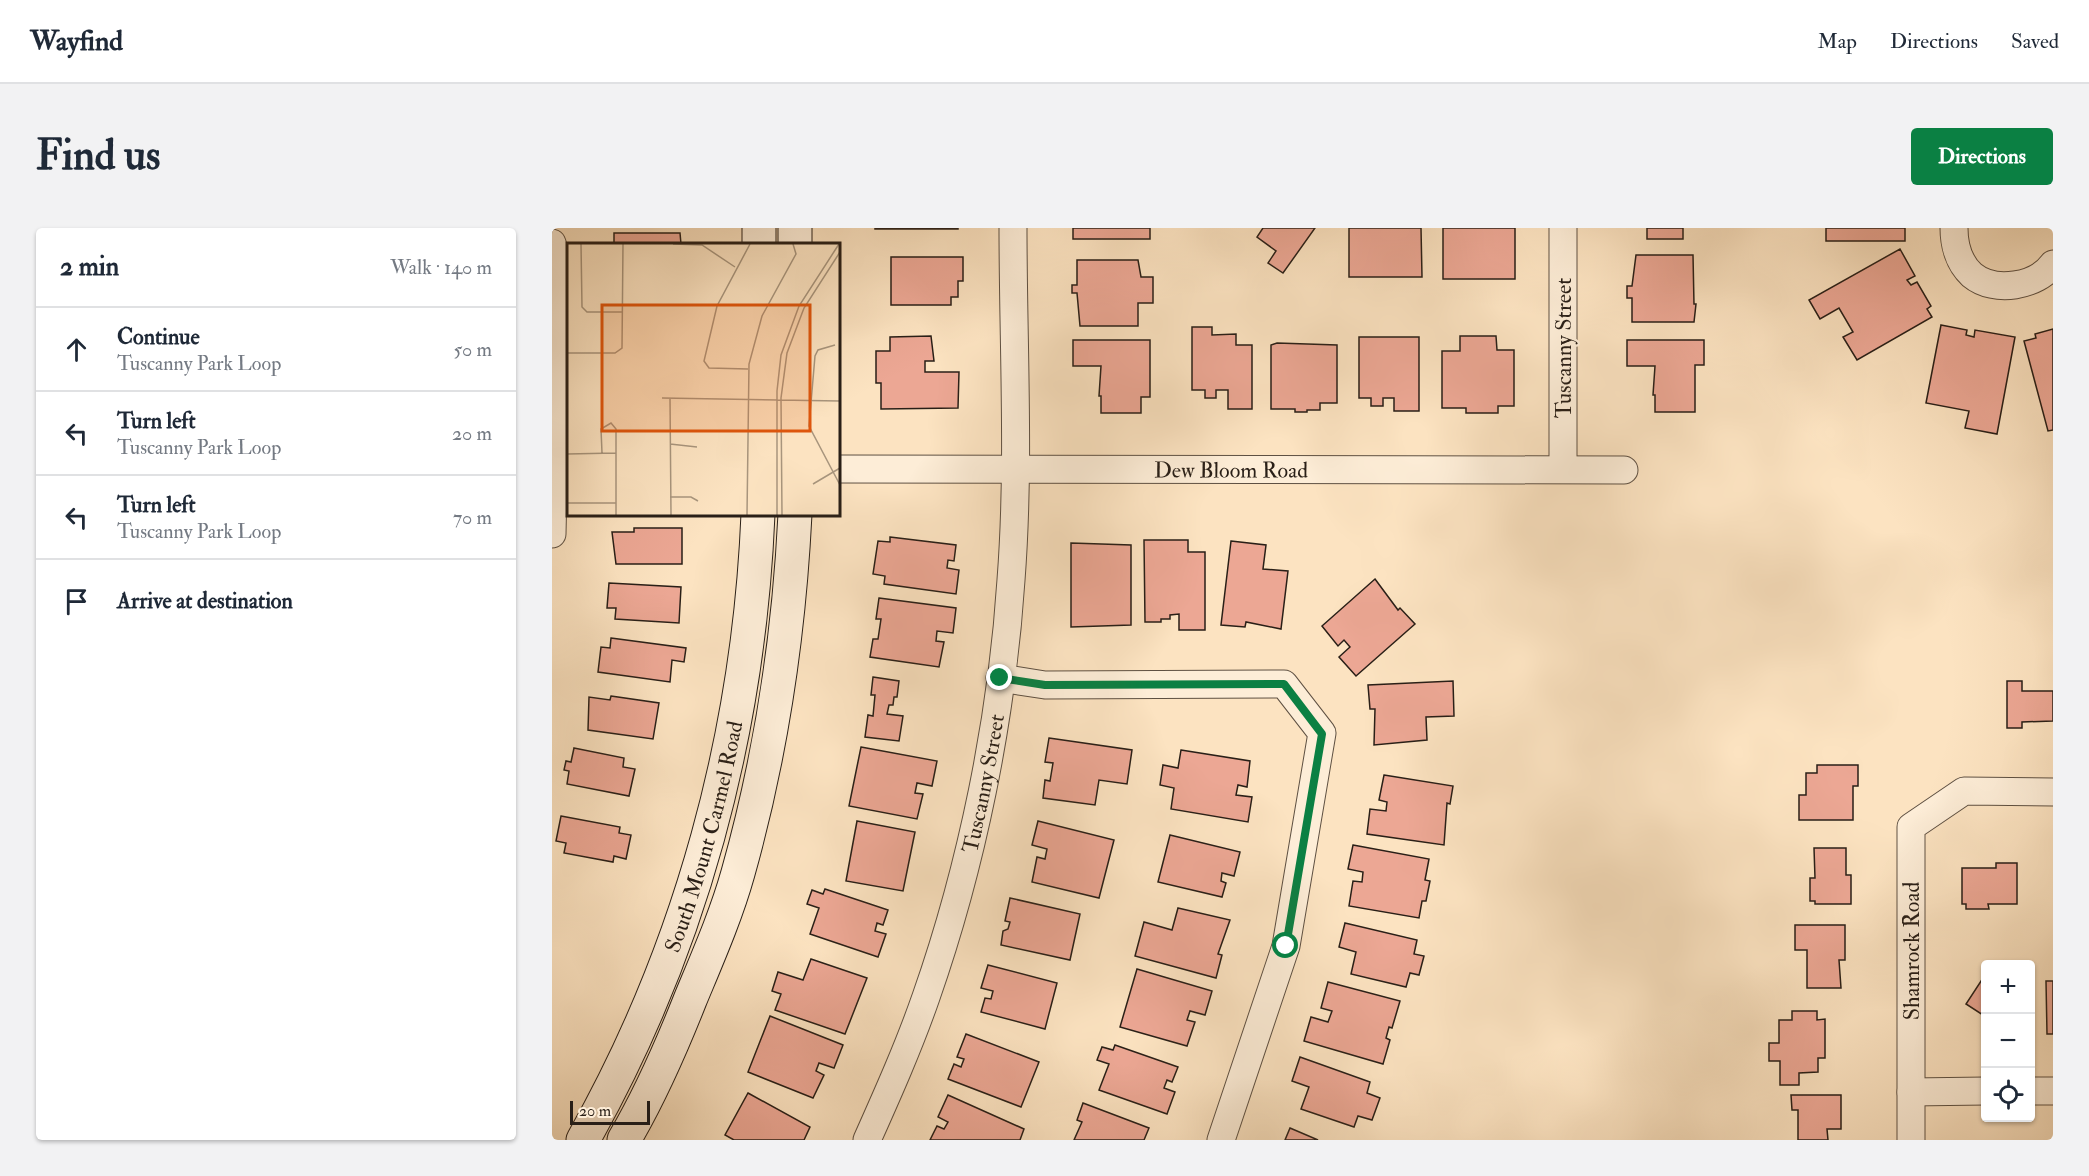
<!DOCTYPE html>
<meta charset="utf-8">
<style>
:root{--surface:#fff;--page:#f2f2f3;--text:#1f2937;--muted:#747a83;--line:#e0e1e3;--accent:#0b8043}
body{margin:0;font-family:"IM FELL Double Pica",serif;background:var(--page);color:var(--text)}
.controls{position:absolute;right:18px;bottom:18px;display:grid;overflow:hidden;border-radius:6px;box-shadow:0 2px 4px #0004}
.controls button{width:54px;height:54px;display:grid;place-items:center;padding:0;border:0;border-bottom:2px solid var(--line);background:var(--surface);color:var(--text);font:30px sans-serif}
.scale{position:absolute;left:18px;bottom:15px;width:80px;box-sizing:border-box;padding-left:6px;border:3px solid #291f17;border-top:0;font-size:16px;line-height:21px;white-space:nowrap;color:#291f17;-webkit-text-stroke:4px #fdedd7;paint-order:stroke}
.stop{position:absolute;width:18px;height:18px;margin:-14px;border:4px solid #0b8043;border-radius:50%;background:#fff}
.stop.end{background:#0b8043;border-color:#fff;box-shadow:0 2px 6px #0008}
.list{margin:0;padding:0;list-style:none}
h2{display:flex;justify-content:space-between;align-items:center;height:78px;margin:0;padding:0 24px;font-size:26px}
h2 small{font-size:20px;font-weight:400;color:var(--muted)}
.list li{display:grid;grid-template-columns:39px 1fr auto;gap:18px;align-items:center;box-sizing:border-box;height:84px;padding:0 24px;border-top:2px solid var(--line)}
.list b{display:block;font-size:22px;white-space:nowrap}
.list p{margin:0;font-size:20px;white-space:nowrap;color:var(--muted)}
.list em{font-size:20px;font-style:normal;color:var(--muted)}
.icon{flex:none;width:33px;height:33px;fill:none;stroke:currentColor;stroke-width:2;stroke-linecap:round;stroke-linejoin:round}
.map{position:relative;flex:none;width:1501px;height:912px;overflow:hidden;border-radius:6px}
header{display:flex;align-items:center;gap:36px;box-sizing:border-box;height:84px;padding:0 30px;background:var(--surface);border-bottom:2px solid var(--line)}
header strong{font-size:28px}
nav{display:flex;gap:33px;margin-inline-start:auto;font-size:21px}
.intro{display:flex;align-items:center;justify-content:space-between;box-sizing:border-box;height:144px;padding:0 36px}
h1{margin:0;font-size:42px}
.button{padding:15px 27px;border-radius:6px;background:var(--accent);color:#fff;font-size:21px;font-weight:700}
main{display:flex;gap:36px;padding:0 36px}
aside{flex:1;background:var(--surface);border-radius:6px;box-shadow:0 2px 4px #0004}
.map>svg:first-child{display:block}
</style>
<header>
<strong>Wayfind</strong>
<nav><a>Map</a><a>Directions</a><a>Saved</a></nav>
</header>
<div class="intro"><h1>Find us</h1><a class="button">Directions</a></div>
<main>
<aside>
<h2>2 min<small>Walk · 140 m</small></h2>
<ul class="list">
<li><svg class="icon" aria-label="ahead" viewBox="0 0 24 24"><path d="M12 20V5M6 11l6-6 6 6"/></svg><div><b>Continue</b><p>Tuscanny Park Loop</p></div><em>50 m</em></li>
<li><svg class="icon" aria-label="left" viewBox="0 0 24 24"><path d="M17 20v-9H6M10 6l-5 5 5 5"/></svg><div><b>Turn left</b><p>Tuscanny Park Loop</p></div><em>20 m</em></li>
<li><svg class="icon" aria-label="left" viewBox="0 0 24 24"><path d="M17 20v-9H6M10 6l-5 5 5 5"/></svg><div><b>Turn left</b><p>Tuscanny Park Loop</p></div><em>70 m</em></li>
<li><svg class="icon" aria-label="arrive" viewBox="0 0 24 24"><path d="M6 21V4h12l-3 4 3 4H6"/></svg><div><b>Arrive at destination</b></div></li>
</ul>
</aside>
<div class="map">
<svg width="1501" height="912" viewBox="0 0 1501 912">
<rect width="100%" height="100%" fill="#fce3c1"/>
<filter id="stains"><feTurbulence type="fractalNoise" baseFrequency=".00333" numOctaves="4"/><feColorMatrix values="0 0 0 0 .2 0 0 0 0 .09 0 0 0 0 .02 0 0 0 .5 -.17"/></filter>
<radialGradient id="worn" r=".72"><stop offset=".6" stop-color="#630" stop-opacity="0"/><stop offset="1" stop-color="#630" stop-opacity=".3"/></radialGradient>
<g fill="#eca794" stroke="#291f17" stroke-width="1.5">
<rect x="323" y="0" width="83" height="1"/>
<rect x="521" y="0" width="77" height="11"/>
<polygon points="711,0 763,0 731,45 716,35 724,23 705,9"/>
<polygon points="797,0 869,0 870,49 797,49"/>
<rect x="891" y="0" width="72" height="51"/>
<rect x="1095" y="0" width="36" height="11"/>
<rect x="1274" y="0" width="79" height="13"/>
<polygon points="62,5 128,5 129,16 62,16"/>
<polygon points="1348,21 1363,48 1355,52 1359,57 1365,54 1379,78 1375,81 1380,89 1305,132 1291,109 1301,104 1287,80 1268,91 1257,72"/>
<polygon points="1084,27 1141,27 1142,76 1144,76 1142,94 1080,94 1080,70 1075,70 1075,58 1080,58"/>
<polygon points="339,29 411,29 411,53 406,53 406,69 399,69 399,77 339,77"/>
<polygon points="525,32 586,32 589,49 601,49 601,75 586,75 586,98 528,98 525,65 520,65 520,57 525,57"/>
<polygon points="1389,97 1415,102 1414,107 1422,109 1423,102 1463,109 1445,206 1413,200 1417,183 1374,175"/>
<polygon points="640,99 660,99 660,107 684,106 684,117 700,117 700,181 676,181 676,162 664,162 664,170 653,170 653,162 640,162"/>
<polygon points="1501,101 1501,202 1496,203 1472,113 1484,110 1483,106"/>
<polygon points="379,108 382,133 373,133 373,144 407,144 406,180 329,181 329,155 324,155 324,123 338,123 338,109"/>
<polygon points="908,108 944,108 945,122 962,122 962,178 946,178 946,185 914,185 914,180 890,180 890,123 908,123"/>
<polygon points="807,109 867,109 867,183 842,183 842,170 831,170 831,178 819,178 819,170 807,170"/>
<polygon points="521,112 598,112 598,169 589,169 589,185 549,185 549,168 547,168 549,138 521,138"/>
<polygon points="1075,112 1152,112 1152,137 1143,137 1143,184 1103,184 1103,167 1101,167 1103,138 1075,138"/>
<polygon points="725,115 785,117 785,175 768,175 768,182 755,182 755,184 743,184 743,181 719,181 719,117"/>
<polygon points="82,300 130,300 130,336 64,336 60,304 82,304"/>
<polygon points="338,309 404,317 402,333 396,332 395,340 407,342 404,366 332,356 333,348 321,346 326,313 338,314"/>
<polygon points="592,312 636,312 636,324 653,324 653,402 627,402 627,386 618,387 618,391 609,391 609,394 593,394"/>
<polygon points="679,313 714,317 711,341 736,343 729,401 694,394 693,399 669,397"/>
<polygon points="519,315 579,317 579,397 519,399"/>
<polygon points="823,351 846,382 848,380 863,396 804,448 787,429 798,419 792,412 786,418 770,398"/>
<polygon points="57,355 129,359 127,395 63,391 64,380 55,380"/>
<polygon points="327,370 404,380 401,405 385,403 384,413 392,414 387,439 318,429 321,411 326,411 329,391 324,391"/>
<polygon points="59,410 134,420 132,434 120,432 118,454 46,444 49,419 58,420"/>
<polygon points="321,449 347,453 345,469 342,469 341,477 337,477 335,486 351,488 347,513 313,509 316,487 321,488 323,467 319,467"/>
<polygon points="901,453 902,488 874,489 875,512 822,517 823,481 818,481 816,457"/>
<polygon points="1455,453 1470,453 1470,463 1501,463 1501,493 1470,494 1470,500 1455,500"/>
<polygon points="59,468 107,475 101,511 36,502 37,469 58,472"/>
<polygon points="497,510 580,522 575,556 547,552 543,577 491,570 493,552 498,553 501,535 493,534"/>
<polygon points="309,519 385,533 380,558 365,555 363,565 371,566 365,591 297,578"/>
<polygon points="22,520 72,530 71,539 83,541 77,568 15,556 17,543 12,542 14,533 19,534"/>
<polygon points="629,522 698,533 695,559 686,557 684,567 700,569 696,594 619,581 622,560 608,557 611,537 626,540"/>
<polygon points="1265,537 1306,537 1306,558 1301,558 1301,592 1247,592 1247,567 1254,567 1254,545 1265,545"/>
<polygon points="832,547 901,558 898,576 895,575 892,617 815,606 818,581 834,583 835,574 827,572"/>
<polygon points="9,588 68,599 67,605 79,607 74,631 62,628 61,634 12,625 14,615 4,613"/>
<polygon points="305,593 363,604 351,663 294,653"/>
<polygon points="486,593 562,612 547,670 480,654 485,629 493,631 495,621 480,617"/>
<polygon points="618,607 688,624 682,648 670,645 669,653 674,655 670,669 606,654"/>
<polygon points="801,617 877,631 873,652 878,653 874,673 870,673 867,690 797,678 801,653 810,654 811,644 796,641"/>
<polygon points="1262,620 1294,620 1294,647 1299,647 1299,676 1263,676 1263,673 1258,673 1258,650 1263,650"/>
<polygon points="1444,635 1465,635 1465,676 1436,676 1437,681 1414,681 1414,676 1410,676 1410,640 1444,640"/>
<polygon points="273,661 336,682 331,697 325,695 323,703 334,706 326,729 258,706 267,680 255,676 260,662 271,666"/>
<polygon points="458,670 528,686 518,732 449,717 451,703 456,701 458,694 453,693"/>
<polygon points="626,680 678,692 666,726 670,727 664,750 583,728 592,694 620,702"/>
<polygon points="793,695 865,712 862,726 872,728 867,747 858,745 854,759 799,746 804,724 787,719"/>
<polygon points="1243,697 1293,697 1293,732 1287,732 1289,760 1255,760 1255,722 1243,722"/>
<polygon points="259,731 315,750 293,806 223,782 229,766 220,763 226,744 251,752"/>
<polygon points="436,737 505,755 493,801 429,784 433,770 439,771 441,763 429,760"/>
<polygon points="585,741 660,763 653,787 638,783 635,792 643,794 635,818 568,799"/>
<polygon points="1433,747 1434,747 1434,789 1414,776"/>
<polygon points="1494,753 1501,753 1501,806 1495,806"/>
<polygon points="776,754 848,773 840,800 837,799 834,810 838,812 831,836 752,813 759,789 776,794 780,783 769,780"/>
<polygon points="1240,783 1265,783 1265,792 1273,791 1273,830 1266,830 1266,844 1247,845 1247,857 1228,857 1228,833 1217,833 1217,815 1227,815 1227,792 1240,792"/>
<polygon points="218,788 291,817 282,840 267,835 264,843 272,847 261,870 196,844"/>
<polygon points="414,806 487,834 469,879 396,851 402,836 409,839 412,831 405,829"/>
<polygon points="563,817 626,839 620,854 615,852 612,860 623,864 615,886 547,862 557,836 545,832 550,819 561,822"/>
<polygon points="748,829 818,854 815,865 828,870 820,892 806,888 802,899 749,881 757,859 740,853"/>
<polygon points="196,865 258,899 252,912 182,912 173,907"/>
<polygon points="396,867 472,901 468,912 378,912 385,898 392,901 396,894 386,889"/>
<polygon points="1239,867 1289,867 1289,901 1275,901 1276,912 1246,912 1246,882 1240,882"/>
<polygon points="531,875 597,900 592,912 522,912 530,894 525,892"/>
<polygon points="738,900 766,912 733,912"/>
</g>
<g fill="none" stroke-linecap="round" stroke-linejoin="round">
<defs>
<g id="street">
<path d="M1402,0c0,17 5,35 18,47 23,19 65,11 81,-11"/>
<polyline points="0,15 6,34 0,306"/>
<path id="s1" d="M286,241l786,1"/>
<polyline points="1011,241 1011,0"/>
<polyline points="448,450 493,457 732,456 770,505 734,718 669,912"/>
<polyline points="1478,863 1501,863"/>
<polyline points="1359,864 1434,863"/>
<path id="s2" d="M315,912c21,-47 42,-94 59,-143 46,-131 76,-279 85,-417 9,-117 2,-235 2,-352"/>
<polyline points="1359,912 1359,599 1412,563 1501,564"/>
</g>
<g id="secondary">
<polyline points="207,0 207,16"/>
<polyline points="243,0 243,16"/>
<path id="s3" d="M31,912c108,-191 166,-407 175,-626"/>
<path d="M72,912c26,-44 47,-92 66,-140 17,-41 36,-84 48,-127 33,-117 51,-237 57,-359"/>
</g>
</defs>
<use href="#street" stroke="#5e5042" stroke-width="29"/>
<use href="#secondary" stroke="#291f17" stroke-width="35"/>
<use href="#street" stroke="#fdedd7" stroke-width="27"/>
<use href="#secondary" stroke="#fdedd7" stroke-width="33"/>
</g>
<g fill="none" stroke-linecap="round" stroke-linejoin="round">
<polyline stroke="#0b8043" stroke-width="8" points="448,450 493,457 732,456 770,506 734,718"/>
</g>
<g text-anchor="middle" stroke-width="4.5" stroke-linejoin="round" paint-order="stroke">
<g font-size="22" fill="#291f17" stroke="#fdedd7">
<text transform="translate(1011 120) rotate(-90)" y="8">Tuscanny Street</text>
<text dy="8" stroke="none"><textPath href="#s1" startOffset="393">Dew Bloom Road</textPath></text>
<text dy="8" stroke="none"><textPath href="#s2" startOffset="376">Tuscanny Street</textPath></text>
<text dy="8" stroke="none"><textPath href="#s3" startOffset="328">South Mount Carmel Road</textPath></text>
<text transform="translate(1359 723) rotate(-90)" y="8">Shamrock Road</text>
</g>
</g>
<g transform="translate(15 15)">
<rect width="273" height="273" fill="#fce3c1"/>
<path fill="none" stroke="#a8957d" stroke-width="1.5" d="M14,1l1,63 5,5h35M106,1l29,1 33,22M268,102l-17,5 -3,6 -6,70 31,59M0,110h48l7,-5 1,-104M181,126l-39,-1 -5,-7 13,-55 33,-62M95,155l178,3M103,155l1,117M103,201l27,3M35,210l-1,-24 10,-6 5,6v86M0,211l49,-1M246,241l27,-16M103,254h21l7,4M0,260h49M180,272l2,-151 13,-48 34,-62 -3,-10M210,272v-124l4,-36 18,-49 40,-62M215,272l-1,-117 6,-45 17,-45 36,-56"/>
<path fill="#de560d" fill-opacity="0.15" stroke="#de560d" stroke-width="3" d="M35,62h208v126h-208z"/>
<rect width="273" height="273" fill="none" stroke="#291f17" stroke-width="3"/>
</g>
<rect width="100%" height="100%" filter="url(#stains)"/>
<rect width="100%" height="100%" fill="url(#worn)"/>
</svg>
<div class="controls">
<button>+</button>
<button>−</button>
<button><svg class="icon" aria-label="locate" viewBox="0 0 24 24"><circle cx="12" cy="12" r="6"/><path d="M12 2v4M12 18v4M2 12h4M18 12h4"/></svg></button>
</div>
<div class="scale">20 m</div>
<div class="stop" style="left:734px;top:718px"></div>
<div class="stop end" style="left:448px;top:450px"></div>
</div>
</main>
